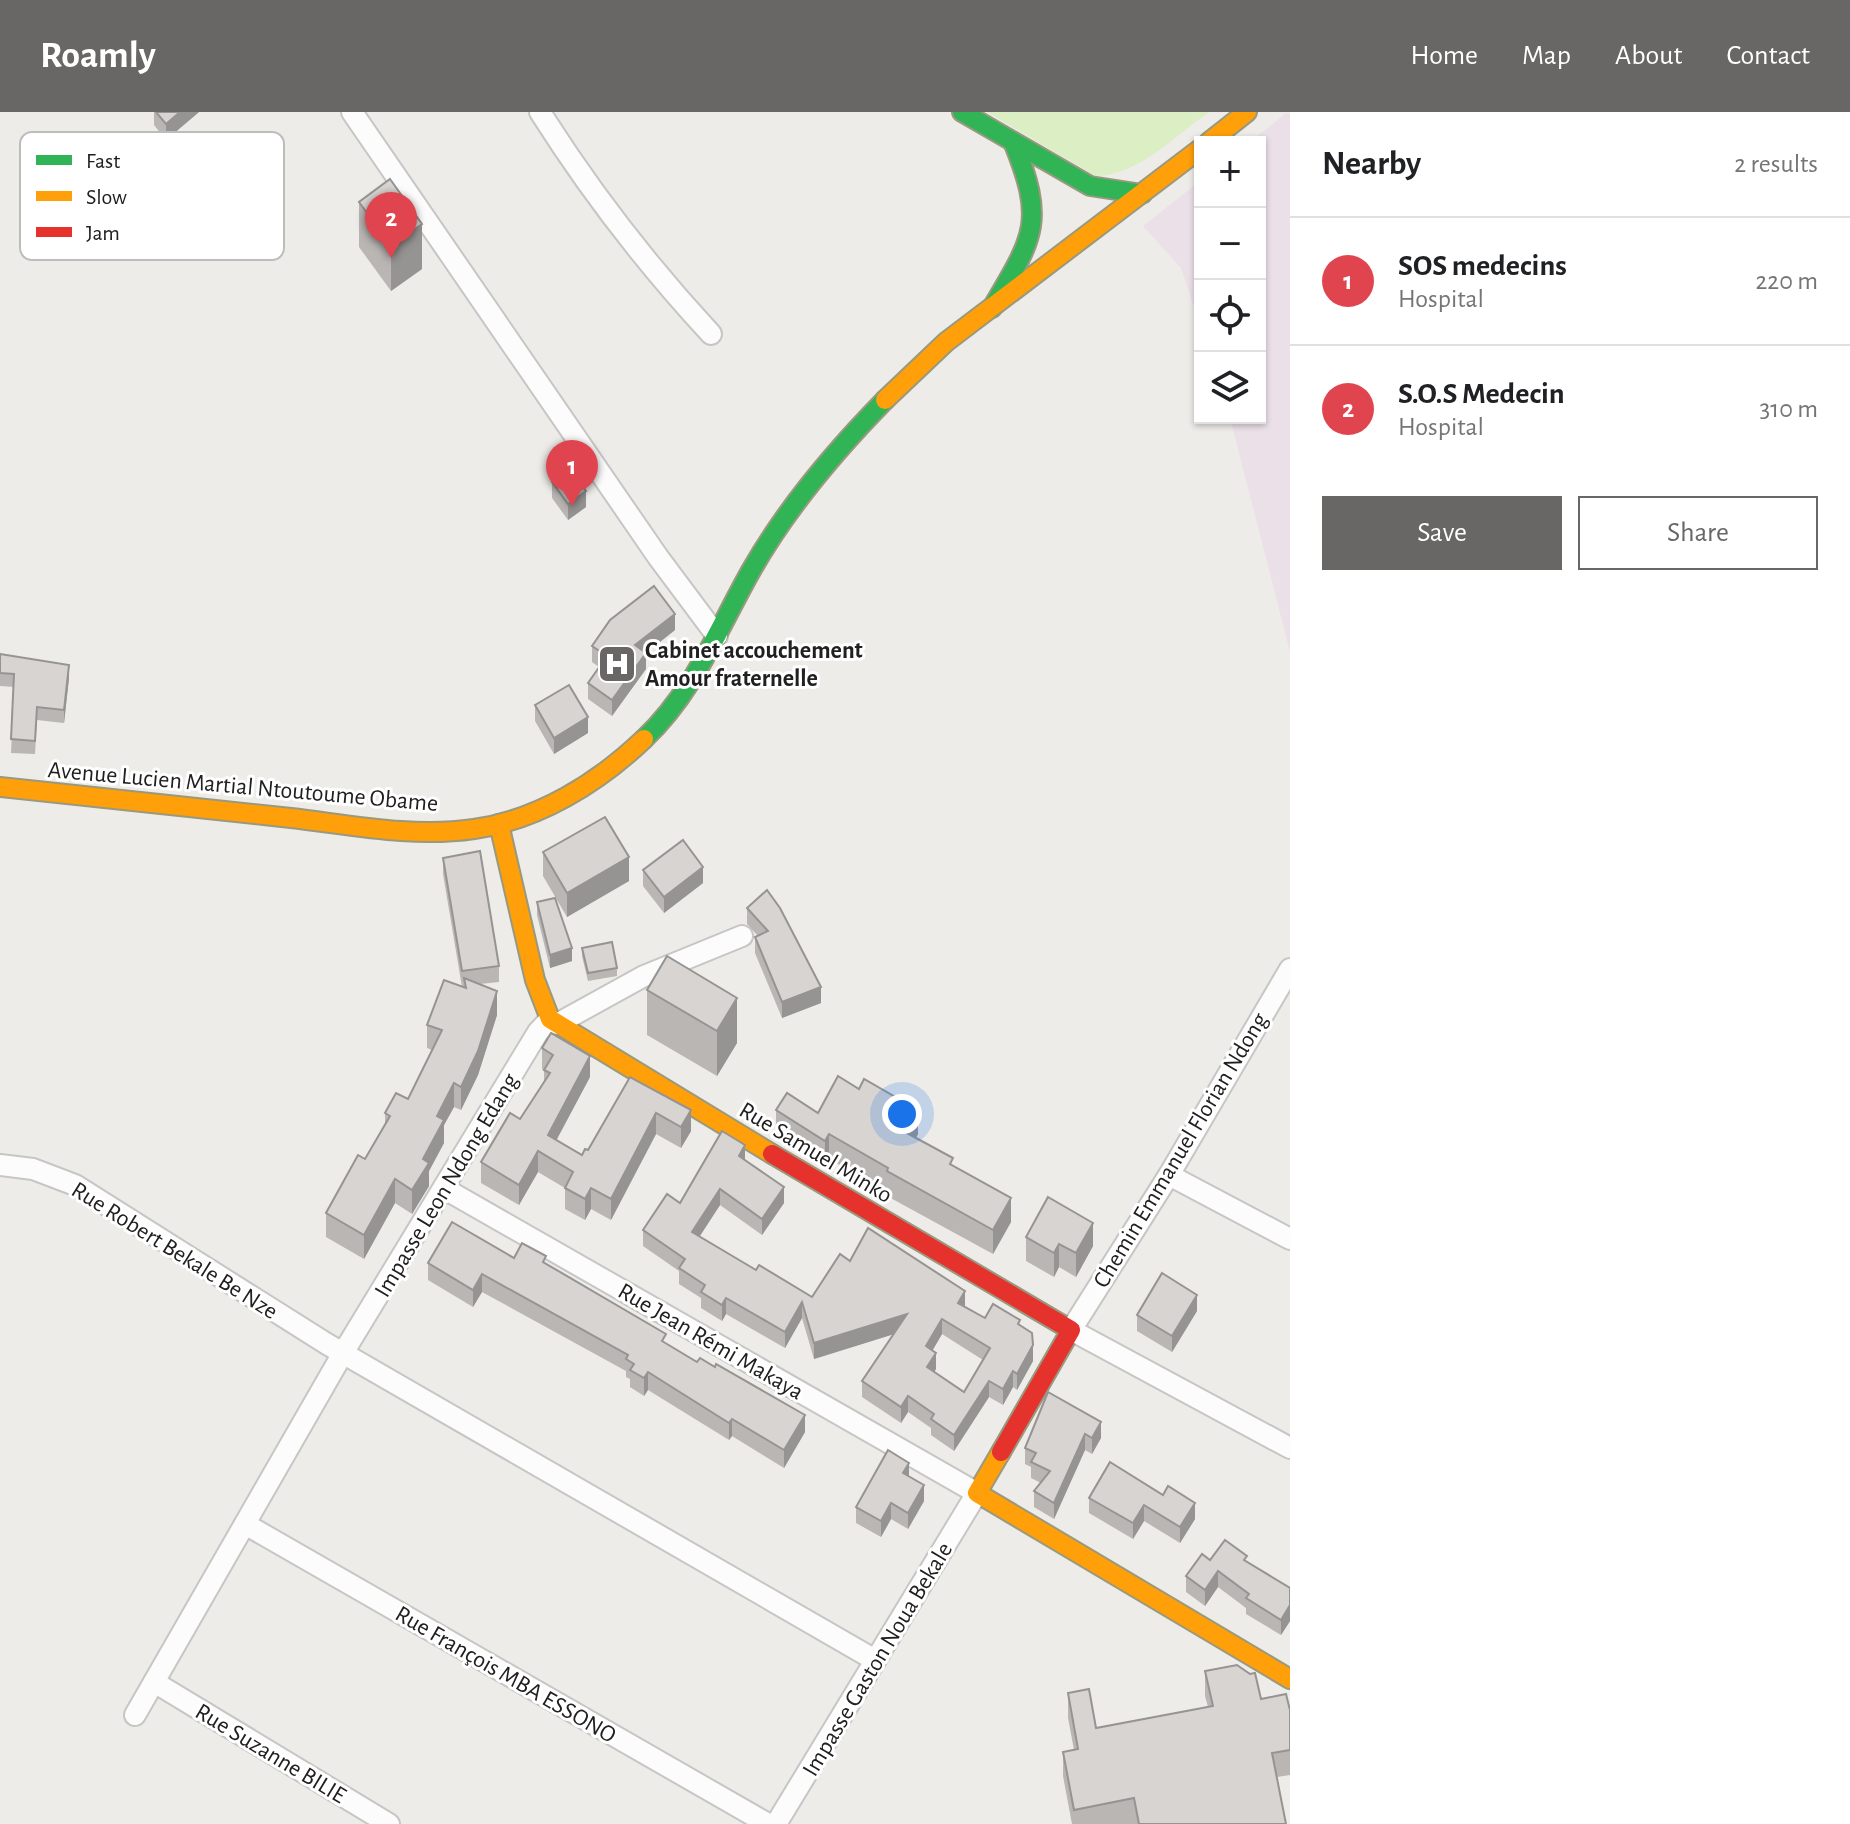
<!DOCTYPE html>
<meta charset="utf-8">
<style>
:root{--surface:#fff;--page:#f6f6f6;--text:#202124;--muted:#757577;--line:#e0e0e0;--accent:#686766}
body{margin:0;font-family:"Alegreya Sans",sans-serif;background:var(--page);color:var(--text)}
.controls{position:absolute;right:24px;top:24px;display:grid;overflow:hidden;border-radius:0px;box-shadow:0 2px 6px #0004}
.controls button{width:72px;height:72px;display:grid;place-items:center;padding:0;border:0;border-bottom:2px solid var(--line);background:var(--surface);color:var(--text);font:40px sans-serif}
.you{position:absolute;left:902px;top:1002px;width:28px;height:28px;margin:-20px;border:6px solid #fff;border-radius:50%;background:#1a73e8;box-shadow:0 0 0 12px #1a73e833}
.badge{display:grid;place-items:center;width:52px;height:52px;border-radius:50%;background:var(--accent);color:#fff;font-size:26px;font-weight:700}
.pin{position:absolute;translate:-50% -66px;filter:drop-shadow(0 2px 4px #0008)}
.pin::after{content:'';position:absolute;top:42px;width:28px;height:24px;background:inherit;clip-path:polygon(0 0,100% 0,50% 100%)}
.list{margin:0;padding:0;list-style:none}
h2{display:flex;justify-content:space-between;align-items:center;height:104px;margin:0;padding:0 32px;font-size:34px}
h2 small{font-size:26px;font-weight:400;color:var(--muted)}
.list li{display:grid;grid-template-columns:52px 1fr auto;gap:24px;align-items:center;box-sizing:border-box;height:128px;padding:0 32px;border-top:2px solid var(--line)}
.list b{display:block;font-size:30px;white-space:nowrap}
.list p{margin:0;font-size:26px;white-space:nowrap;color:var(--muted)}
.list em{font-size:26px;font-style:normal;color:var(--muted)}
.actions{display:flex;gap:16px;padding:24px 32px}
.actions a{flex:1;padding:18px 0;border:2px solid var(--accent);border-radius:0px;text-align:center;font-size:28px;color:var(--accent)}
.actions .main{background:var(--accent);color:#fff}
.icon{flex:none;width:44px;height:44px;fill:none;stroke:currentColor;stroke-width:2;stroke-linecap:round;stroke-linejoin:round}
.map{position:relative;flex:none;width:1290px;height:1712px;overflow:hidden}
header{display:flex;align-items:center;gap:48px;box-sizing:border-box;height:112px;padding:0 40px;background:var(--accent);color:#fff}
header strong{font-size:38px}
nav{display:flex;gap:44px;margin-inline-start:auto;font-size:28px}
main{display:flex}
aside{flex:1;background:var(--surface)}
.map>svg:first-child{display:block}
</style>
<header>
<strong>Roamly</strong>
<nav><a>Home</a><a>Map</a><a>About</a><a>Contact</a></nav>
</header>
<main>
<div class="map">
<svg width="1290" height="1712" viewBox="0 0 1290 1712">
<rect width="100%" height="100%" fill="#eeece8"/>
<g fill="#ece0e8">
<polygon points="1286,1 1290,2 1290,540 1230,306 1260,306 1260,30 1250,30"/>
<polygon points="1200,69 1200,213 1181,156 1143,114"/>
</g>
<path fill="#dceec4" d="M987,0h222c-34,24 -70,63 -113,64z"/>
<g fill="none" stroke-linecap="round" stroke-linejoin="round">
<defs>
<g id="street">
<polyline points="352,0 658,445 717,524"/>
<path d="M540,0c50,79 107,153 171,222"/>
<polyline points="1290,857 1169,1063 1071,1218 1290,1336"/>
<polyline points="557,912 644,864 742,824"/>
<polyline points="0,1053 33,1057 75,1073 327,1232 875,1548"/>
<polyline points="1169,1063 1290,1127"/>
<polyline points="445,1077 977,1381 776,1712"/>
<polyline points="245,1412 768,1712"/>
<polyline points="154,1570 389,1712"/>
<polyline points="135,1603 343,1241 538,920 550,907"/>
</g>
<g id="fast">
<polyline points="962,0 1090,74 1142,82"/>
<path d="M992,196c41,-70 54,-85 22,-164"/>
<path d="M644,627c50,-47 75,-112 108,-170 36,-63 83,-118 133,-169"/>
</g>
<g id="slow">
<polyline points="1209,30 1247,0"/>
<polyline points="885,288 946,230 1200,37"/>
<path d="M0,675c97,10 194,20 291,31 60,7 122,20 183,11 64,-9 124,-46 170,-90"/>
<polyline points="499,712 535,868 550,907 772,1042"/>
<polyline points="1001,1340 977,1381 1290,1567"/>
</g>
<polyline id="jam" points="772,1042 1071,1218 1001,1340"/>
</defs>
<use href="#street" stroke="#c7c6c4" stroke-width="24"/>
<use href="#fast" stroke="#98997f" stroke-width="22"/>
<use href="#slow" stroke="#98997f" stroke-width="22"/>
<use href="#jam" stroke="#98997f" stroke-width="22"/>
<use href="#street" stroke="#fcfcfc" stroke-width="20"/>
<use href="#fast" stroke="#30b455" stroke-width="18"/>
<use href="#slow" stroke="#ff9f0a" stroke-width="18"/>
<use href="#jam" stroke="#e5322d" stroke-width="18"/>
</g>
<g fill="#b9b6b4" fill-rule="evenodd">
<polygon points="154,0 199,0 166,28 154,13"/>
<polygon points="359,90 422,157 391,179 359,135"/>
<polygon points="552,370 586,395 568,408 552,386"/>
<polygon points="675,518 646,541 646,557 612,604 588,587 588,571 599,555 592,550 592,534"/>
<polygon points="0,542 69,566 64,611 37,608 35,642 11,641 14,575 0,574"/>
<polygon points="535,593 588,621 554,642 535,609"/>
<polygon points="543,740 629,769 567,805 543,764"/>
<polygon points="443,746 499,854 499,870 480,872 497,903 478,963 461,998 454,995 444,1013 444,1031 429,1059 429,1074 412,1102 395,1091 364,1147 326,1125 326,1101 365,1047 385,1013 385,1001 408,987 432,938 427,936 427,913 462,875 443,762"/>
<polygon points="643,758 703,771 664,801 643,774"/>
<polygon points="537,790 572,849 550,856 537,803"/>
<polygon points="747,796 821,875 821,891 782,906 755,841 755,825 758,824 747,812"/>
<polygon points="582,836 617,856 617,864 588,869 582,844"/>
<polygon points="647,878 737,931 717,964 647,923"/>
<polygon points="542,936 590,965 556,1028 582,1043 588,1038 630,965 691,1019 681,1036 656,1022 611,1108 591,1097 585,1108 565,1097 565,1076 538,1060 519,1093 481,1071 481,1050 520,1007 544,969 544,959 542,957"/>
<polygon points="776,998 818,1001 918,1022 916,1026 953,1054 1011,1110 993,1142 887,1084 887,1080 829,1047 825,1054 776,1023"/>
<path d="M745,1048l39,43 -22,32 -42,-30 -20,31 56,34 56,27 38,-36 115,46 20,11 35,7 13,36 -16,29 -4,-3 -10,18 -14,-8 -35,54 -23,-16v-7l-23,-16 -7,11 -39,-26v-16l32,-47 -80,25 -12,-41 -17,30 -59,-34 -4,7 -21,-13v-10l-22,-14v-13l-36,-25v-16l37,-27zM942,1222l41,26 -19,32 -30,-20 2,-3 -4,-19z"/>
<polygon points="1026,1125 1093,1134 1076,1165 1059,1155 1054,1165 1026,1149"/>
<polygon points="514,1146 546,1152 666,1232 805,1320 784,1356 732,1324 729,1328 648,1278 644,1284 630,1275 630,1267 626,1265 626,1259 482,1180 473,1195 428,1168 428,1151"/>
<polygon points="1197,1199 1172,1240 1137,1219 1137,1203"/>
<polygon points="1048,1280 1101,1326 1092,1342 1085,1338 1054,1407 1034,1395 1034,1379 1041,1371 1031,1366 1031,1355 1025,1352 1025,1336"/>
<polygon points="1110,1350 1195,1407 1180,1431 1144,1409 1133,1427 1089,1401 1089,1386"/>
<polygon points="909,1364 924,1389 908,1417 891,1407 881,1425 856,1411 856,1395"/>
<polygon points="1210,1448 1247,1450 1290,1476 1290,1509 1281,1523 1246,1502 1246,1496 1218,1475 1205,1494 1186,1480 1186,1464"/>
<polygon points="1205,1559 1261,1587 1290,1598 1290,1663 1277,1665 1286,1712 1072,1712 1063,1664 1063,1640 1074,1638 1068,1606 1068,1581 1096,1616 1208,1595 1205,1584"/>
</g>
<g fill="#969492">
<polygon points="180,0 199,0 166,28 166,12"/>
<polygon points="422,112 422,157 391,179 391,134"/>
<polygon points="586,379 586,395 568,408 568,392"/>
<polygon points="675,502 675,518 646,541 646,557 612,604 612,588 635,533"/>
<polygon points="69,553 69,566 64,611 64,598"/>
<polygon points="588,605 588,621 554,642 554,626"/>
<polygon points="629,745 629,769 567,805 567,781"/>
<polygon points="703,755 703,771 664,801 664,785"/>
<polygon points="572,836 572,849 550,856 550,843"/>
<polygon points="821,875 821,891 782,906 782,890"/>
<polygon points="497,879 497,903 478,963 461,998 461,975"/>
<polygon points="737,886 737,931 717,964 717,919"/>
<polygon points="590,944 590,965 548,1044 548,1023"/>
<polygon points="454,971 454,995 444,1013 444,1031 429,1059 429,1074 412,1102 412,1078 437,1004"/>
<polygon points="691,998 691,1019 681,1036 681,1015"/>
<polygon points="918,998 918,1022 905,1045 905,1020"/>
<polygon points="656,1001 656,1022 611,1108 611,1087"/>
<polygon points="829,1022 829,1047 825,1054 825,1029"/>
<polygon points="745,1033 745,1049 739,1044"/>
<polygon points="538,1039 538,1060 519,1093 519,1073"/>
<polygon points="395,1067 395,1091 364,1147 364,1123"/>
<polygon points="784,1075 784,1091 762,1123 762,1107"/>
<polygon points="591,1076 591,1097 585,1108 585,1087"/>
<polygon points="720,1077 720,1093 692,1136 692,1120"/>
<polygon points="1011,1086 1011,1110 993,1142 993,1118"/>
<polygon points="1093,1111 1093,1134 1076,1165 1076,1141"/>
<polygon points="1059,1132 1059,1155 1054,1165 1054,1141"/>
<polygon points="482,1162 482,1180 473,1195 473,1178"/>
<polygon points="965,1179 965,1195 958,1191"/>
<polygon points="1197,1183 1197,1199 1172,1240 1172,1224"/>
<polygon points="726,1186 726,1202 722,1209 722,1193"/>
<polygon points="802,1190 802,1206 785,1236 785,1220"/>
<polygon points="907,1202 907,1218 814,1247 814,1231"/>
<polygon points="942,1207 942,1222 926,1250 926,1234"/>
<polygon points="1033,1233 1033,1249 1017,1278 1017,1262"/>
<polygon points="936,1241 936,1257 927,1271 927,1255"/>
<polygon points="1013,1259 1013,1275 1003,1293 1003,1277"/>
<polygon points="648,1260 648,1278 644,1284 644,1266"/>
<polygon points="989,1269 989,1285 954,1339 954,1323"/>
<polygon points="908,1284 908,1300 901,1311 901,1295"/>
<polygon points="805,1303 805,1320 784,1356 784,1338"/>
<polygon points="732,1307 732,1324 729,1328 729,1311"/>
<polygon points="1101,1310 1101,1326 1092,1342 1092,1326"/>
<polygon points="1085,1322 1085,1338 1054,1407 1054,1391"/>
<polygon points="909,1351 909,1367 903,1361"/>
<polygon points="924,1373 924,1389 908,1417 908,1401"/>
<polygon points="891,1391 891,1407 881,1425 881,1409"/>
<polygon points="1195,1391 1195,1407 1180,1431 1180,1415"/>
<polygon points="1144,1393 1144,1409 1133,1427 1133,1411"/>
<polygon points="1218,1459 1218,1475 1205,1494 1205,1478"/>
<polygon points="1290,1493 1290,1509 1281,1523 1281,1508"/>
</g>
<g fill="#d7d4d1" stroke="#969492" stroke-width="2" fill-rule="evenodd">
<polygon points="156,0 180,0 166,12"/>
<polygon points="390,67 422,112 391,134 359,90"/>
<polygon points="570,356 586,379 568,392 552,370"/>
<polygon points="654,474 675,502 635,533 646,541 612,588 588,571 607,544 592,534 610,508"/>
<polygon points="0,542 69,553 64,598 37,595 35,629 11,627 14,562 0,561"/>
<polygon points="569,573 588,605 554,626 535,593"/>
<polygon points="605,705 629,745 567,781 543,740"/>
<polygon points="683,728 703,755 664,785 643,758"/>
<polygon points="480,739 499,854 462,859 443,746"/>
<polygon points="767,778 780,796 821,875 782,890 755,825 768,819 747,796"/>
<polygon points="555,786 572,836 550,843 537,790"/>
<polygon points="612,830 617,856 588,861 582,836"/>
<polygon points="667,844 737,886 717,919 647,878"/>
<polygon points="464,866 497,879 478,939 461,975 454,971 437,1004 444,1008 423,1047 429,1051 412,1078 395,1067 364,1123 326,1101 358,1043 365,1047 390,1004 385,1001 396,981 408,987 442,918 427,913 444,868 466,876"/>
<polygon points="551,921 590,944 548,1023 582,1043 585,1037 588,1038 630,965 691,998 681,1015 656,1001 611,1087 591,1076 585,1087 565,1076 573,1060 538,1039 519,1073 481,1050 510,1001 520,1007 550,961 544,958 553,943 542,936"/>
<polygon points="838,964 859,977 864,967 918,998 905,1020 953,1046 950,1052 1011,1086 993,1118 887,1059 888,1056 829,1022 825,1029 776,998 787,981 818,1001"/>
<path d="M722,1019l23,14 -6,11 45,31 -22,32 -42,-30 -28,43 64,38 3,-5 53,32 28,-43 10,7 18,-33 97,63 -7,12 27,15 8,-14 27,16 -2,4 14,9 1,12 -16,29 -4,-3 -10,18 -14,-8 -35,54 -23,-16 3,-5 -26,-18 -7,11 -39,-26 45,-67 -93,29 -12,-41 -17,30 -59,-34 -4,7 -21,-13 4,-7 -26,-17 6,-9 -42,-29 24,-36 13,9zM942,1207l48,29 -26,44 -37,-25 9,-14 -10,-7z"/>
<polygon points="1048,1085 1093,1111 1076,1141 1059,1132 1054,1141 1026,1125"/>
<polygon points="452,1110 514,1146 522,1131 546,1144 543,1150 666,1222 662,1229 697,1250 700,1246 715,1255 716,1252 805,1303 784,1338 732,1307 729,1311 648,1260 644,1266 630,1258 634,1252 626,1247 628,1243 482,1162 473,1178 428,1151"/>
<polygon points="1162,1161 1197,1183 1172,1224 1137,1203"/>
<polygon points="1048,1280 1101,1310 1092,1326 1085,1322 1054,1391 1034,1379 1050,1359 1031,1350 1036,1341 1025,1336"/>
<polygon points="888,1338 909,1351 903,1361 924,1373 908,1401 891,1391 881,1409 856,1395"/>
<polygon points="1110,1350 1163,1383 1168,1374 1195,1391 1180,1415 1144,1393 1133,1411 1089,1386"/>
<polygon points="1225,1428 1247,1444 1244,1448 1290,1476 1290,1493 1281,1508 1246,1486 1249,1482 1218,1459 1205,1478 1186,1464 1202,1442 1210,1448"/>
<polygon points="1237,1553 1250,1562 1255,1561 1261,1587 1286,1582 1290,1598 1290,1638 1272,1641 1286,1712 1139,1712 1134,1686 1074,1698 1063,1640 1078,1637 1068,1581 1089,1577 1096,1616 1213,1594 1205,1559"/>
</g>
<defs>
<symbol id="hospital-square" viewBox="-11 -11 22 22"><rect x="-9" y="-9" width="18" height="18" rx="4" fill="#686766" stroke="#fff"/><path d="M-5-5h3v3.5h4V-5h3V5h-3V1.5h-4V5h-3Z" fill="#fff"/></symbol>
</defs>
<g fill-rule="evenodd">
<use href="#hospital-square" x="595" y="530" width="44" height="44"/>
</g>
<g text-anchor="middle" stroke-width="6" stroke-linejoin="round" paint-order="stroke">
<g font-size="24" font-weight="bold" fill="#202020" stroke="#fff" text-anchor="start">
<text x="645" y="546">Cabinet accouchement<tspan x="645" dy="28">Amour fraternelle</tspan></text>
</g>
<g font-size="24" fill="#202020" stroke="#fff">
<text transform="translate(243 674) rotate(5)" y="8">Avenue Lucien Martial Ntoutoume Obame</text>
<text transform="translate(1180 1038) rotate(-59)" y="8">Chemin Emmanuel Florian Ndong</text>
<text transform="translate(816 1040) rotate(31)" y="8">Rue Samuel Minko</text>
<text transform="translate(446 1073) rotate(-59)" y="8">Impasse Leon Ndong Edang</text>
<text transform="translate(175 1138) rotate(32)" y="8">Rue Robert Bekale Be Nze</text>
<text transform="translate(711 1229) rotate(30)" y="8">Rue Jean Rémi Makaya</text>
<text transform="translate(877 1547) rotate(-59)" y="8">Impasse Gaston Noua Bekale</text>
<text transform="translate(506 1562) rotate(30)" y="8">Rue François MBA ESSONO</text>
<text transform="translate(271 1641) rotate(31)" y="8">Rue Suzanne BILIE</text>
</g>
</g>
<rect x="20" y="20" width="264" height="128" rx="12" fill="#fff" stroke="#bcbcbc" stroke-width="2"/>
<rect x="36" y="43" width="36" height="10" fill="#30b455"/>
<rect x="36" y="79" width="36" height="10" fill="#ff9f0a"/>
<rect x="36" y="115" width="36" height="10" fill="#e5322d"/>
<g font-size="22" fill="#202020">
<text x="86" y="56">Fast</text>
<text x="86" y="92">Slow</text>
<text x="86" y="128">Jam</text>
</g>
</svg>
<div class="controls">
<button>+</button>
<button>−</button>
<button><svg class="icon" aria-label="locate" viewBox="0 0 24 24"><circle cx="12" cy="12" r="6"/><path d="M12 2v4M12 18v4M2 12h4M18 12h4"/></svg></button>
<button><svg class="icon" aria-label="layers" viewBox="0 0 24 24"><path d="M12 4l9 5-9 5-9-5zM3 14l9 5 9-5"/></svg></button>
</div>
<div class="you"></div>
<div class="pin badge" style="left:572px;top:394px;background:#e0444e">1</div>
<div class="pin badge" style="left:391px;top:146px;background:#e0444e">2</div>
</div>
<aside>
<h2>Nearby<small>2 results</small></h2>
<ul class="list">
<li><span class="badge" style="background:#e0444e">1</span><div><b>SOS medecins</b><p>Hospital</p></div><em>220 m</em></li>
<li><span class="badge" style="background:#e0444e">2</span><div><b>S.O.S Medecin</b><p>Hospital</p></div><em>310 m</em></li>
</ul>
<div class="actions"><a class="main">Save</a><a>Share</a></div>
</aside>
</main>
